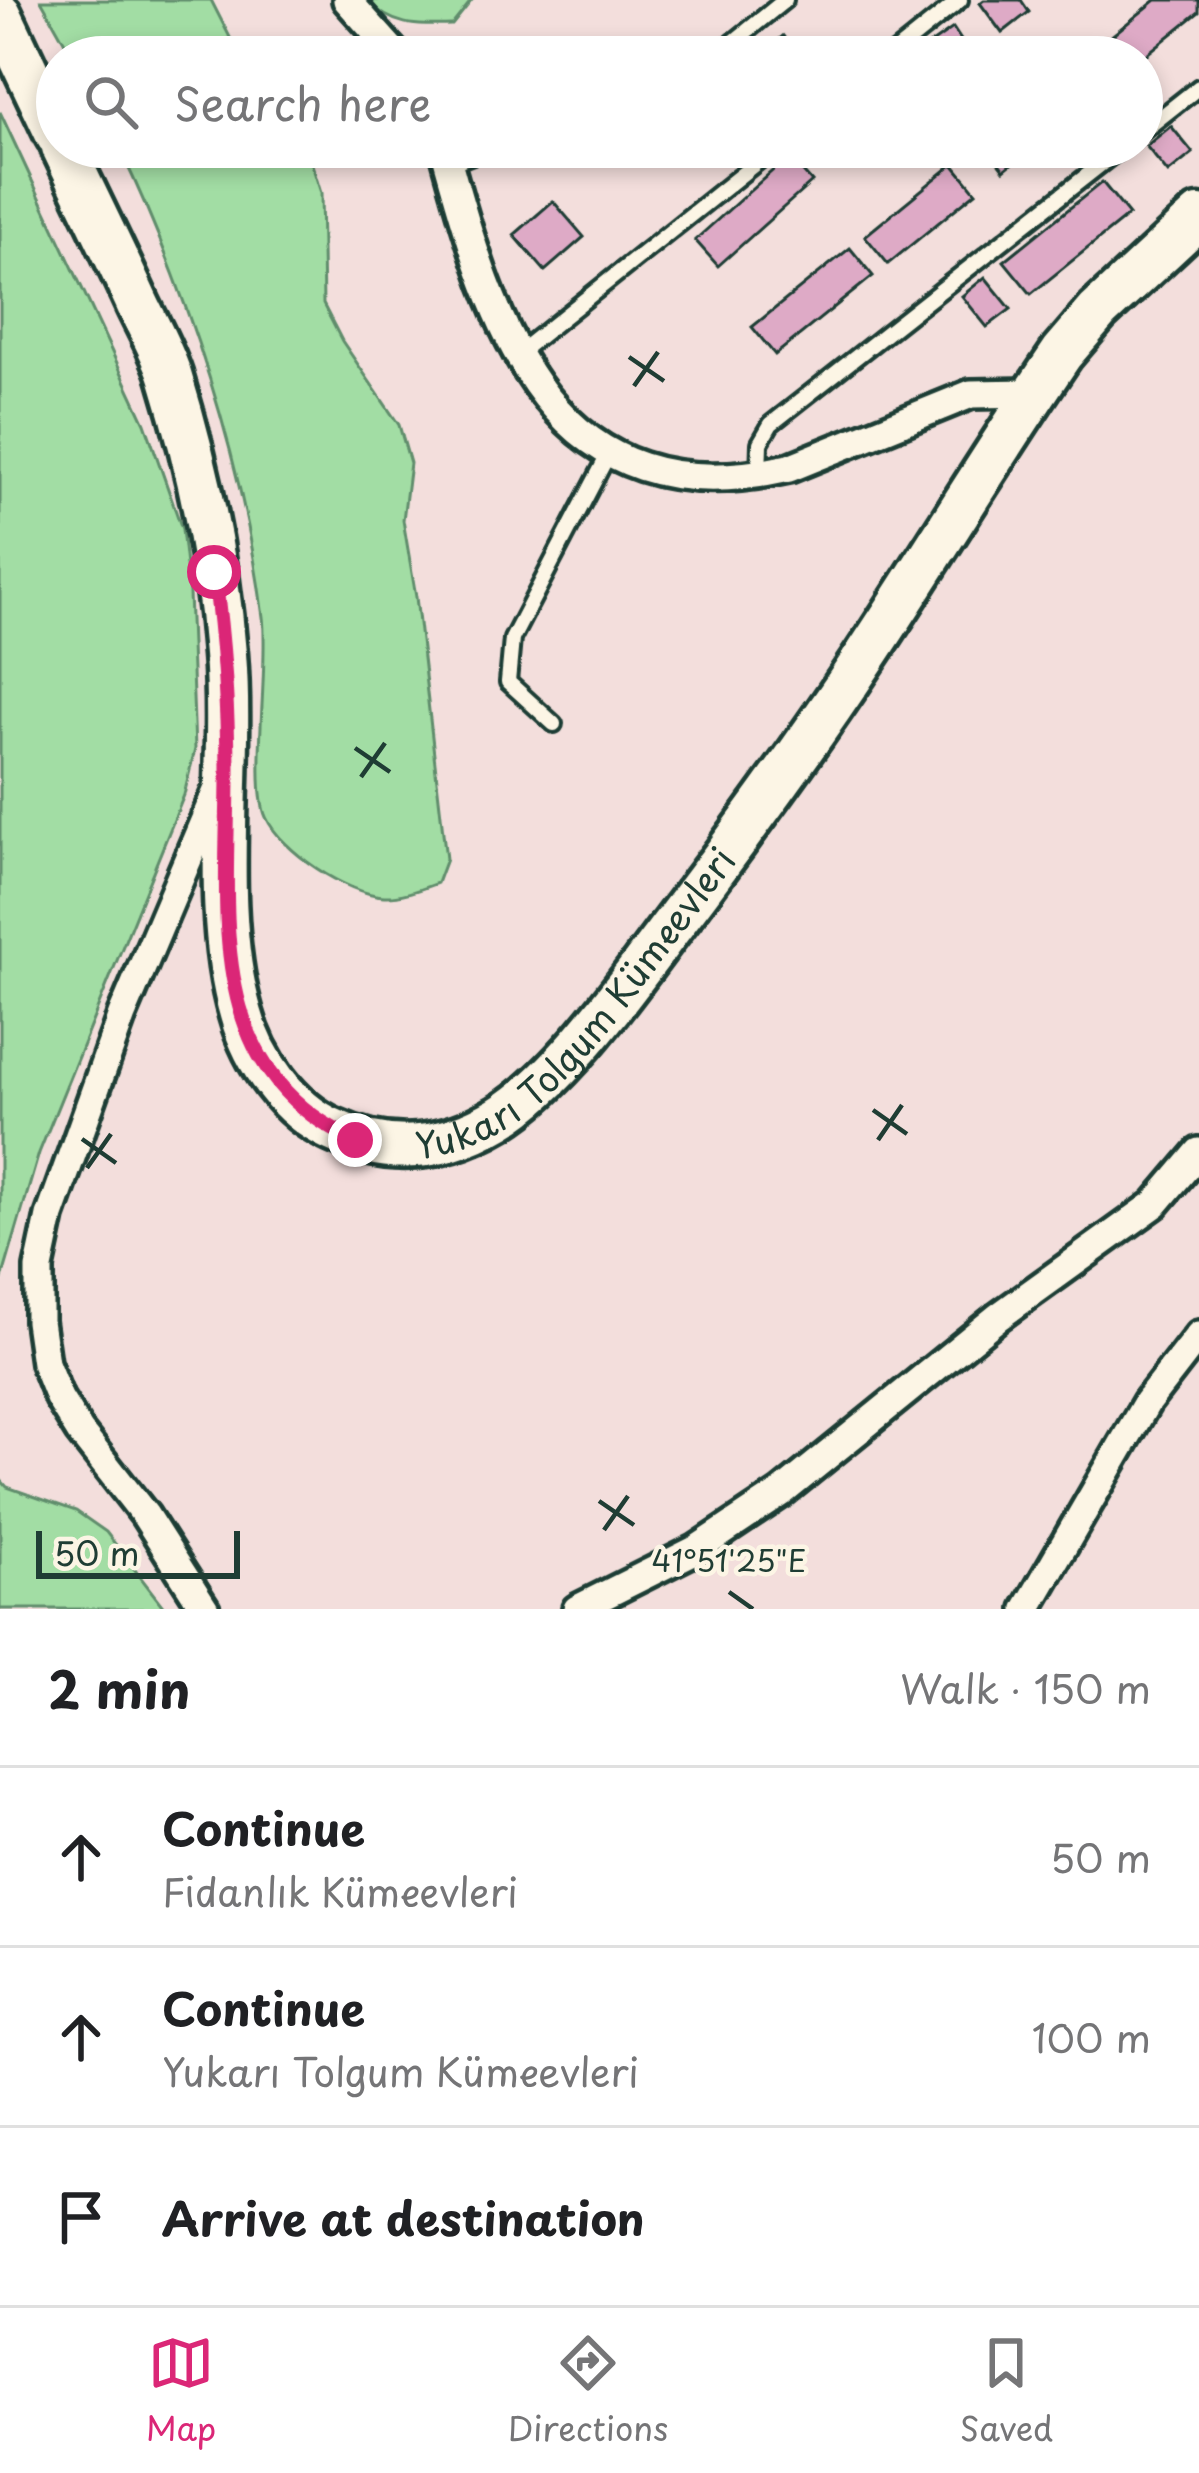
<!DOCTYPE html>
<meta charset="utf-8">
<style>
:root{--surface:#fff;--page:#f2f2f2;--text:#202124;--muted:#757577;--line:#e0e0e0;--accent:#db2777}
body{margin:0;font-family:"Playpen Sans",sans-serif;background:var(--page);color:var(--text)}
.scale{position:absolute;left:36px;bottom:30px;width:204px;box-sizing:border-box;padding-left:12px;border:6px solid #1f3d34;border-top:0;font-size:33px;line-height:42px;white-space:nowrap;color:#1f3d34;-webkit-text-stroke:9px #fcf5e5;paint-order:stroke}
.stop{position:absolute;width:36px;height:36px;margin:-27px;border:9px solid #db2777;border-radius:50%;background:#fff}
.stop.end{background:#db2777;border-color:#fff;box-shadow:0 3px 12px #0008}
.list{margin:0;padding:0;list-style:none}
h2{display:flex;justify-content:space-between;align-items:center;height:156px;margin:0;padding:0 48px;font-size:51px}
h2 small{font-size:39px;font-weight:400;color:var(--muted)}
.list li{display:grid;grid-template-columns:78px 1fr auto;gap:36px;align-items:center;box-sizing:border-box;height:180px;padding:0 48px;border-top:3px solid var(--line)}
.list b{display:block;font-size:45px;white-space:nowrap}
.list p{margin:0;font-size:39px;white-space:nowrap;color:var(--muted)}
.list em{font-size:39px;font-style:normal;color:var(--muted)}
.icon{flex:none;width:66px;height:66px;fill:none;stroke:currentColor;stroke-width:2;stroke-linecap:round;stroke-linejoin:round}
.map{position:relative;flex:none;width:1199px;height:1609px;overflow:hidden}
.search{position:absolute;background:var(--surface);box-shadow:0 6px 18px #0003;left:36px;right:36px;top:36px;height:132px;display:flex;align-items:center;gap:30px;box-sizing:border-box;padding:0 42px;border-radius:66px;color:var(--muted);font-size:45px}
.sheet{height:696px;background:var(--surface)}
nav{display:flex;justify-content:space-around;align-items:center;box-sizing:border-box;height:168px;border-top:3px solid var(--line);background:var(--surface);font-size:33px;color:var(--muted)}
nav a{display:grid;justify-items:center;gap:6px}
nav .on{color:var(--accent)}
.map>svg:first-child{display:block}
</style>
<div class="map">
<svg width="1199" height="1609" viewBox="0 0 1199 1609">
<rect width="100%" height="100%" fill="#f3dedc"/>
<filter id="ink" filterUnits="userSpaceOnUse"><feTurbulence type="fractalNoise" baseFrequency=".00833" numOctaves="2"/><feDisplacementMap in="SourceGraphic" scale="24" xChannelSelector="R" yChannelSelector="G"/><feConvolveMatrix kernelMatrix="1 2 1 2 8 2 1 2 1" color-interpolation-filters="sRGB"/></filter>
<g filter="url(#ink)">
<g fill="#a2dda4" stroke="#608d6c" stroke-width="3">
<polygon points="41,0 211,0 240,57 73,57"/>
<path d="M366,0h106l-20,25c-37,1 -59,2 -86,-25z"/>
<polygon points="0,112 145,423 182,529 189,593 195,749 184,795 39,1153 0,1286"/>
<path d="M119,147h183l8,11 11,35 2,111 19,37 57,84 11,38 -7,57 13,77 30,262 -9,24c-16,6 -36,14 -53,13 -37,-2 -103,-45 -118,-79 -15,-32 3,-153 -3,-200 -20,-157 -76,-327 -144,-470z"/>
<polygon points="0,1479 7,1487 76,1511 106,1532 165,1609 0,1609"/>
</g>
<g fill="#deaac6" stroke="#1f3d34" stroke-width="3">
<polygon points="984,0 1021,0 1029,12 1002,33 980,3"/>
<polygon points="1156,0 1199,0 1199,12 1142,58 1108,57 1099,46"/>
<polygon points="953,28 972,57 922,57 919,52"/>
<polygon points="783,36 800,57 759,57"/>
<polygon points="1171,126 1193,153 1168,173 1146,146"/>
<polygon points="986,147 1032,147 1004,170"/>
<polygon points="789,156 812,182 718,266 695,240"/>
<polygon points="953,164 976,192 888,264 865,236"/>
<polygon points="1102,182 1129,215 1031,294 1004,261"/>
<polygon points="553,201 584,237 545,271 514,235"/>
<polygon points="850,248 873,276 775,355 752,327"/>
<polygon points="985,277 1011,309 987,327 962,296"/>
</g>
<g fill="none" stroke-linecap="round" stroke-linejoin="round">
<defs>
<g id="service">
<polyline points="715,57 785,0"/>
<polyline points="889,57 960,0"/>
<polyline points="1142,132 1199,87"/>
<polyline points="449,164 494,147"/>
<polyline points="517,354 776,147"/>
<polyline points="759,475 760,443 771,424 1123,147"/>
<polyline points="554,724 508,682 512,639 609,453"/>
</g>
<g id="minor">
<polyline points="347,0 398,57"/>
<path d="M444,147c50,185 108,375 345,321l182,-74 64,-1"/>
<polyline points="205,1609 145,1515 80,1432 59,1398 45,1363 39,1321 39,1268 50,1216 122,1015 219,786"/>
<polyline points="577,1609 697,1549 781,1493 998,1317 1155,1204 1199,1152"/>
<polyline points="1027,1609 1147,1402 1199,1335"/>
</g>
<g id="primary">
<polyline points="0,14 57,135"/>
<path id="s1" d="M63,147c25,53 51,105 75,158 11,23 24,46 32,70 27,88 48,187 55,279 9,112 -15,253 16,360 13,47 47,96 92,116 58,27 112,20 166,-12 63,-38 130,-135 175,-195 66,-87 131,-175 191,-266 67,-101 129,-204 197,-304l36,-42 101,-94"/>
</g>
</defs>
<use href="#service" stroke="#1f3d34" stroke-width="22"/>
<use href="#minor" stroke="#1f3d34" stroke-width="36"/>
<use href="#primary" stroke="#1f3d34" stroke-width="51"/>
<use href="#service" stroke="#fcf5e5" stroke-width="14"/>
<use href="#minor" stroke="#fcf5e5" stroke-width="27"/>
<use href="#primary" stroke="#fcf5e5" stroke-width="42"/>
</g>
</g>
<g fill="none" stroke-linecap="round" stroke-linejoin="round" filter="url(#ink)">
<path stroke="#db2777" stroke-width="15" d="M214,572c9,67 14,132 14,200 0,140 -26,299 127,368"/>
</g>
<path fill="none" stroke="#1f3d34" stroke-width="4.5" d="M629,357l35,24M634,386l24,-34M355,748l35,24M361,777l24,-34M873,1110l34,24M82,1139l34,24M878,1140l24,-35M87,1168l24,-34M599,1501l35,24M604,1530l24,-34M729,1592l24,17"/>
<g text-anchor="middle" stroke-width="9" stroke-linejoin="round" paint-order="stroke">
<g font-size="36" fill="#1f3d34" stroke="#fcf5e5">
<text dy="13" stroke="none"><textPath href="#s1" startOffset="1356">Yukarı Tolgum Kümeevleri</textPath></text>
</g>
</g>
<g font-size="30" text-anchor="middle" fill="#1f3d34" stroke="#fcf5e5" stroke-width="9" stroke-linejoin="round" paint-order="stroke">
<text x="729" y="1572">41°51'25"E</text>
</g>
</svg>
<div class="scale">50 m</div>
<div class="stop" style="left:214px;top:572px"></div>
<div class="stop end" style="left:355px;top:1140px"></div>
<div class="search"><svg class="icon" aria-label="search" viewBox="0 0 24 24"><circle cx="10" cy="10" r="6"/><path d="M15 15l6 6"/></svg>Search here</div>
</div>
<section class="sheet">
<h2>2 min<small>Walk · 150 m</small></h2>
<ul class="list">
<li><svg class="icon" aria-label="ahead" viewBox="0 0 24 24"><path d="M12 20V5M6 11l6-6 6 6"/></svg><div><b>Continue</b><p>Fidanlık Kümeevleri</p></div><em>50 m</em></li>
<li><svg class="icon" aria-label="ahead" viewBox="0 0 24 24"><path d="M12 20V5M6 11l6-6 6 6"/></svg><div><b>Continue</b><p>Yukarı Tolgum Kümeevleri</p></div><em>100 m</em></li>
<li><svg class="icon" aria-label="arrive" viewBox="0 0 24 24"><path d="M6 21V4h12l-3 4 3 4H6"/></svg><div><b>Arrive at destination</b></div></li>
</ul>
</section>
<nav>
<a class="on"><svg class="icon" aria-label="map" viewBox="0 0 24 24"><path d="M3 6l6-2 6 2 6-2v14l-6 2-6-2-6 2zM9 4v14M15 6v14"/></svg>Map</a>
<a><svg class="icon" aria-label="directions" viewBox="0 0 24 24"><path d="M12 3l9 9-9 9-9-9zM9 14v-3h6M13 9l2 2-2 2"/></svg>Directions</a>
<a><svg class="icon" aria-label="saved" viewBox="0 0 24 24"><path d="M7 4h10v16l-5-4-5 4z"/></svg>Saved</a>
</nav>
